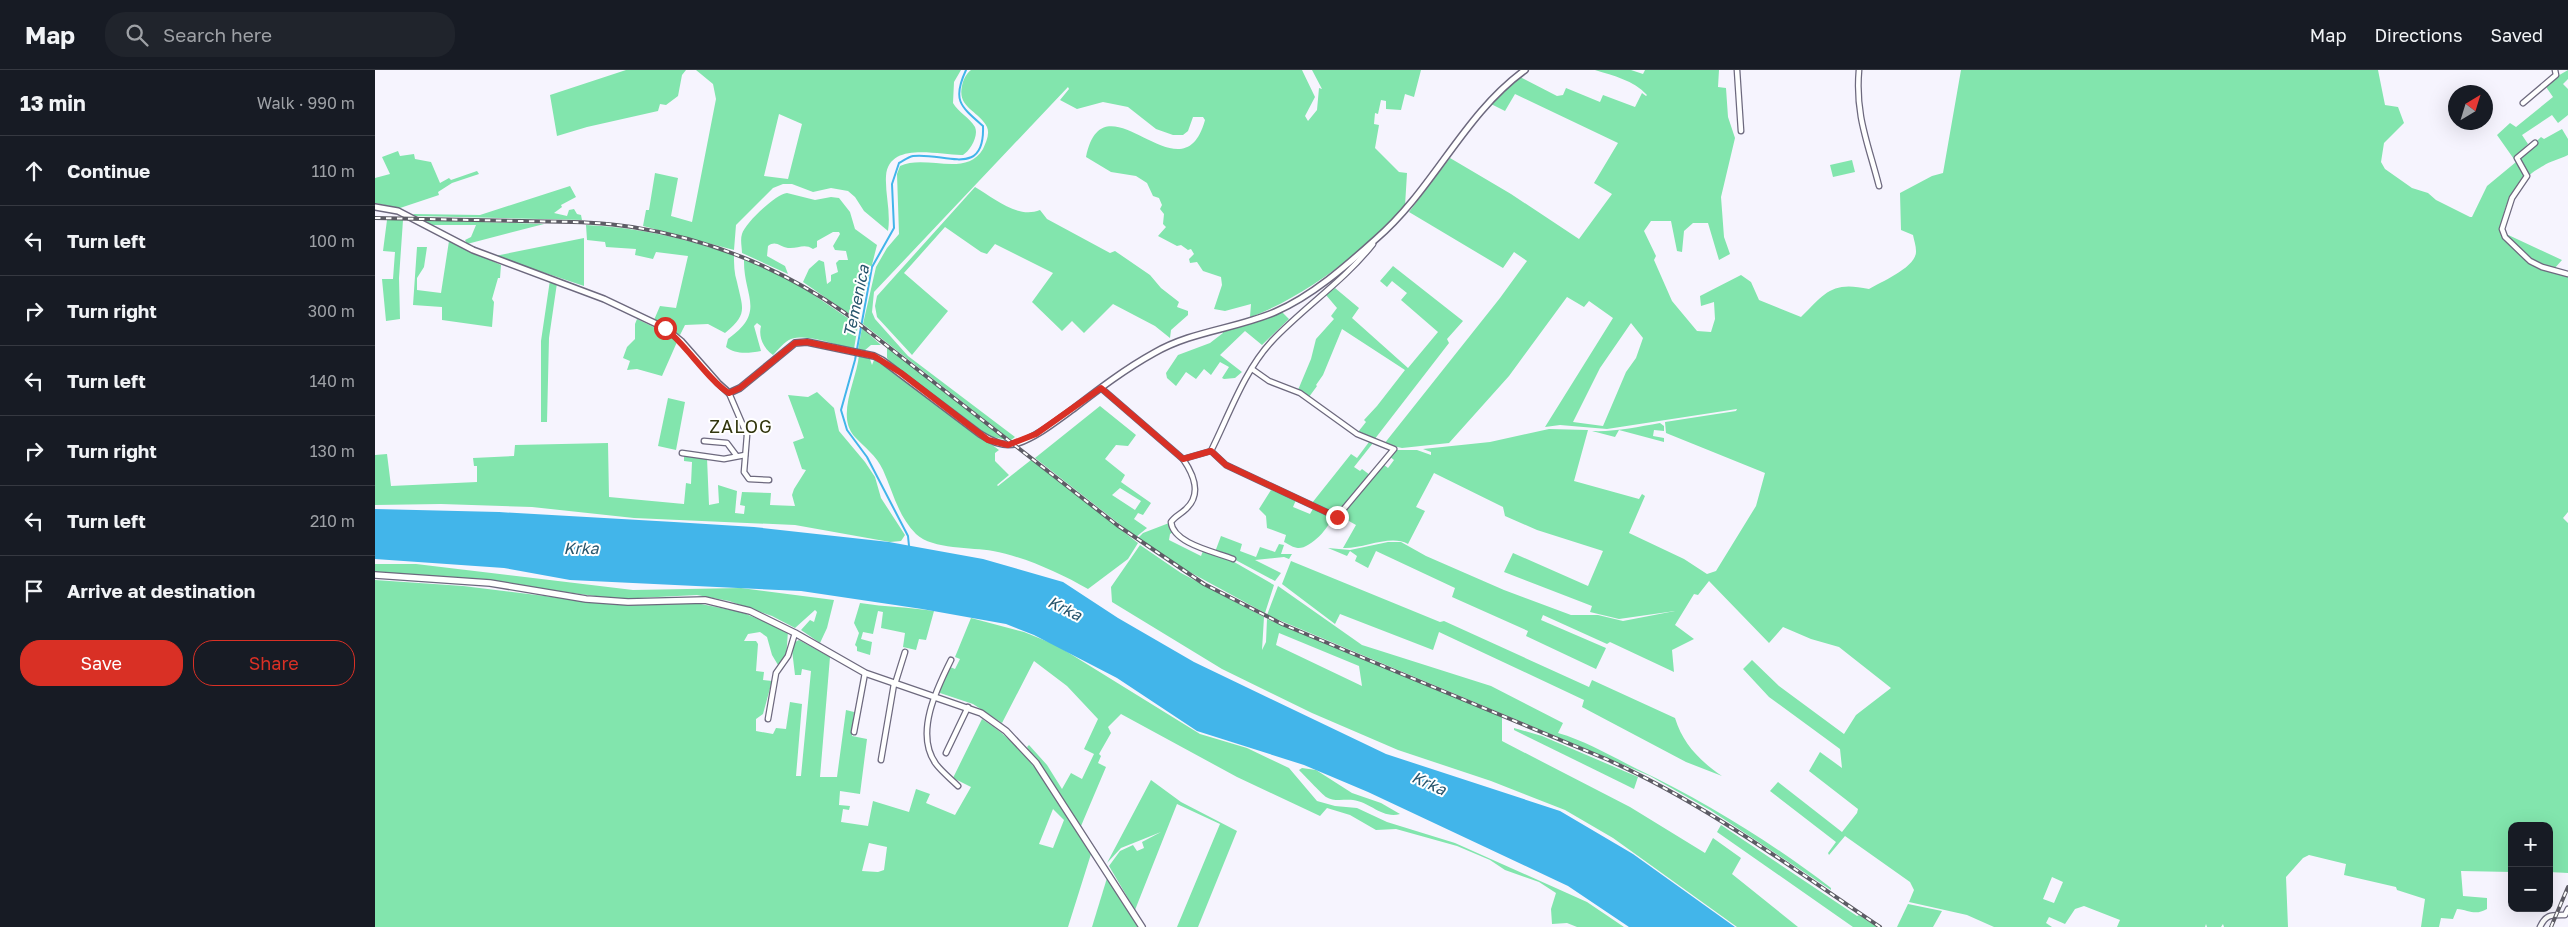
<!DOCTYPE html>
<meta charset="utf-8">
<style>
:root{--surface:#171b24;--page:#20242c;--text:#f1f3f6;--muted:#9ea1a6;--line:#363941;--accent:#d93025}
body{margin:0;font-family:"Golos Text",sans-serif;background:var(--page);color:var(--text)}
.controls{position:absolute;right:15px;bottom:15px;display:grid;overflow:hidden;border-radius:10px;box-shadow:0 5px 20px #0002}
.controls button{width:45px;height:45px;display:grid;place-items:center;padding:0;border:0;border-bottom:1px solid var(--line);background:var(--surface);color:var(--text);font:25px sans-serif}
.compass{position:absolute;left:2073px;top:15px;width:45px;height:45px;border-radius:50%;background:var(--surface);box-shadow:0 5px 20px #0002;rotate:38deg}
.stop{position:absolute;width:15px;height:15px;margin:-11px;border:4px solid #d93025;border-radius:50%;background:#fff}
.stop.end{background:#d93025;border-color:#fff;box-shadow:0 1px 5px #0008}
.list{margin:0;padding:0;list-style:none}
h2{display:flex;justify-content:space-between;align-items:center;height:65px;margin:0;padding:0 20px;font-size:21px}
h2 small{font-size:16px;font-weight:400;color:var(--muted)}
.list li{display:grid;grid-template-columns:32px 1fr auto;gap:15px;align-items:center;box-sizing:border-box;height:70px;padding:0 20px;border-top:1px solid var(--line)}
.list b{display:block;font-size:19px;white-space:nowrap}
.list em{font-size:16px;font-style:normal;color:var(--muted)}
.actions{display:flex;gap:10px;padding:15px 20px}
.actions a{flex:1;padding:11px 0;border:1px solid var(--accent);border-radius:20px;text-align:center;font-size:18px;color:var(--accent)}
.actions .main{background:var(--accent);color:#fff}
.icon{flex:none;width:28px;height:28px;fill:none;stroke:currentColor;stroke-width:2;stroke-linecap:round;stroke-linejoin:round}
.map{position:relative;flex:none;width:2193px;height:857px;overflow:hidden}
header{display:flex;align-items:center;gap:30px;box-sizing:border-box;height:70px;padding:0 25px;background:var(--surface);border-bottom:1px solid var(--line)}
header strong{font-size:24px}
nav{display:flex;gap:28px;margin-inline-start:auto;font-size:18px}
.search{width:350px;height:45px;background:var(--page);display:flex;align-items:center;gap:12px;box-sizing:border-box;padding:0 18px;border-radius:20px;color:var(--muted);font-size:19px}
main{display:flex}
aside{flex:1;background:var(--surface)}
.map>svg:first-child{display:block}
</style>
<header>
<strong>Map</strong>
<div class="search"><svg class="icon" aria-label="search" viewBox="0 0 24 24"><circle cx="10" cy="10" r="6"/><path d="M15 15l6 6"/></svg>Search here</div>
<nav><a>Map</a><a>Directions</a><a>Saved</a></nav>
</header>
<main>
<aside>
<h2>13 min<small>Walk · 990 m</small></h2>
<ul class="list">
<li><svg class="icon" aria-label="ahead" viewBox="0 0 24 24"><path d="M12 20V5M6 11l6-6 6 6"/></svg><div><b>Continue</b></div><em>110 m</em></li>
<li><svg class="icon" aria-label="left" viewBox="0 0 24 24"><path d="M17 20v-9H6M10 6l-5 5 5 5"/></svg><div><b>Turn left</b></div><em>100 m</em></li>
<li><svg class="icon" aria-label="right" viewBox="0 0 24 24"><path d="M7 20v-9h11M14 6l5 5-5 5"/></svg><div><b>Turn right</b></div><em>300 m</em></li>
<li><svg class="icon" aria-label="left" viewBox="0 0 24 24"><path d="M17 20v-9H6M10 6l-5 5 5 5"/></svg><div><b>Turn left</b></div><em>140 m</em></li>
<li><svg class="icon" aria-label="right" viewBox="0 0 24 24"><path d="M7 20v-9h11M14 6l5 5-5 5"/></svg><div><b>Turn right</b></div><em>130 m</em></li>
<li><svg class="icon" aria-label="left" viewBox="0 0 24 24"><path d="M17 20v-9H6M10 6l-5 5 5 5"/></svg><div><b>Turn left</b></div><em>210 m</em></li>
<li><svg class="icon" aria-label="arrive" viewBox="0 0 24 24"><path d="M6 21V4h12l-3 4 3 4H6"/></svg><div><b>Arrive at destination</b></div></li>
</ul>
<div class="actions"><a class="main">Save</a><a>Share</a></div>
</aside>
<div class="map">
<svg width="2193" height="857" viewBox="0 0 2193 857">
<rect width="100%" height="100%" fill="#f6f4fe"/>
<g fill="#82e5ad" fill-rule="evenodd">
<polygon points="251,0 311,0 307,5 303,26 291,35 285,34 283,41 212,57 182,66 175,25"/>
<path d="M321,0h265l-7,12 -1,21c5,9 17,15 22,24 4,9 -5,24 -12,28 -22,1 -74,-15 -77,21 -1,18 5,36 2,55l-24,-20 -9,-14 -7,-6 -17,-3 -18,4 -21,-8h-9l-10,4 -37,37 -2,25 -91,-24 3,-16h3l6,-37 23,5 -7,38 21,6 24,-123 -3,-15zM404,44l23,10 -14,55 -24,-3z"/>
<path d="M596,0h331l13,27 -10,19 3,5 9,-11 2,-22 3,1 -10,-19h109l-7,27 -9,-3 -4,16 -15,-1v-8l-5,-1 -3,14 -3,-1 -1,11 5,1 -4,23 24,24 8,1 -2,33c-36,42 -103,93 -155,111l1,-13 -26,7 -11,-2 8,-24 -1,-8 -18,-6 -6,-9 -7,1 -1,-4 5,-5 -3,-5 -3,1 -7,-5 -4,1 -19,-10 8,-9 -3,-3 1,-10 -4,-5 2,-4 -3,-7 -6,-2 -6,-13 -11,-7 -25,-4 -25,-15c18,-87 96,47 119,-37l-2,-3h-10l-5,14 -5,4h-10l-17,-6 -28,-22 -25,-5 -26,7 -17,-9 9,-11 -1,-2 -194,205 -2,20 3,7 33,37 107,81 -4,3 -148,-116 13,-57 11,-19 12,-14 -2,-60 3,-8c26,-12 66,12 83,-17 3,-7 7,-15 4,-22 -8,-16 -30,-19 -25,-41 1,-6 4,-12 9,-16z"/>
<path d="M1220,0h36l12,4 2,-4h74l-1,17 8,1 2,29 7,21 -14,59 3,40 6,17 -11,6 -11,-37h-15l-9,8 -2,21 -5,-1 -6,-30h-20l-7,10 12,25 -2,4 18,41 25,30 14,1 4,-13 -1,-17 -13,4 -1,-10 41,-21 10,7 8,18 42,17c25,-25 31,-36 68,-28 12,-7 48,-22 47,-38 0,-5 -2,-11 -3,-16l-12,-5 -1,-37 32,-17 11,-3 18,-103h417l7,35 13,2 6,16 -20,20 -3,19 4,7 27,19 16,5 8,7 34,17h2l15,-31 29,-24 -19,-27 13,-12 6,4 37,-30 -9,-13 24,-14v9l-5,5 5,5v26l-10,8 -6,-8 -30,20 6,9 -10,10 -2,7 25,-24 3,2 18,-10 6,10v16c-8,4 -18,6 -25,11 -23,12 -46,41 -39,67l58,27 -8,9 -19,-7 -30,-22 27,24 36,12v236l-5,6 5,5v350l-19,-1v-46h-37v46l-51,-1 2,25 24,2v11c-12,7 -18,1 -30,0l-4,10 -12,-1 -2,9h-18l4,-28 -28,-9 -1,-3 -52,-12 2,-11 -37,-9 -6,3 -17,19 2,50h-64l-1,-3 -2,3h-14l-1,-3 -1,3h-88l3,-7 -36,-14 -9,3 -10,15 -16,-7 -3,6 6,4h-58l-27,-12 -58,-13 5,-12 -4,-8 -65,-46 -16,19 -1,-2 8,-11 -66,-51 8,-9 64,50 15,-19 1,-4 -49,-38 11,-19 22,16 -2,-19 -71,-52 -26,-28 9,-9 27,26 65,48 12,-19 35,-27 -52,-41 -28,-8 -28,-12 -14,16 -60,-62 -11,14 -4,-1 -19,31 19,14 -22,11 2,22 -64,-30 -3,2 -64,-29 -2,5 65,28 -10,21 -70,-33 2,-5 -76,-34 3,-9 -79,-37 -8,17 -13,-7 2,-5 -7,-5 -3,5 -19,-8 22,2 38,-8h13l25,14 78,34 67,25h27l25,6 52,-10 -56,8 -29,-7 2,-6 -88,-34 9,-19 75,33 15,-35 -66,-21 -32,-14 -2,-9 -69,-34 -18,34 9,4 -17,33c-18,-10 -44,5 -65,4l13,-23 -16,-9 43,-52 5,4 6,-8 -5,-4 5,-6h23l14,5v-3l-8,-3 67,-7 59,-13 39,1 -14,51 65,18 3,-5 3,2 -16,37 55,26 23,15 9,-3 40,-65 9,-33 -99,-40 -1,-11 71,-11 1,-2 -130,20 -47,-4 -15,2 68,-109 -24,-17 -5,6 -17,-10 -58,79 -60,67 -47,5 -18,-4 116,-146 27,-37 -13,-9 -11,16 -94,-56 41,-54 61,36 68,45 33,-45 -18,-11 24,-40 -103,-49 -10,17 -14,-7 29,-27 37,19 6,-1 3,-7 34,14 3,-7 32,12 7,-14 4,3 1,-1c-14,-15 -33,-19 -52,-25zM1256,253l12,15 -7,20 -10,14 -23,54 -30,-4 27,-54zM1677,807l11,5 -9,21 -11,-4z"/>
<polygon points="23,81 25,86 39,84 40,89 56,92 65,113 74,108 76,110 102,101 104,104 77,113 63,122 64,125 25,138 0,133 0,108 15,104 7,87"/>
<polygon points="1477,90 1480,102 1458,107 1455,95"/>
<polygon points="195,116 201,127 186,135 187,137 179,143 192,146 194,140 199,139 202,144 206,145 207,150 40,146 38,144 105,145"/>
<path d="M600,117c19,11 42,32 65,23l7,9 63,34 5,-2 35,24 11,13 18,14 -2,5 11,4v4l-17,15 -1,8 -15,-12 -42,-22 -29,29 -12,-12 -10,10 -30,-29 21,-29 -58,-29 -8,10 -6,-2 -36,-25 -41,46 44,38 -36,44 -35,-38 -2,-11 2,-10z"/>
<path d="M412,123l28,7 16,-3 8,1 11,14 5,17 22,16 -19,75 -55,-38 6,-13 10,-9 5,2 3,22 4,-3v-6l7,-3 -2,-9 3,-3h9l-2,-9 -11,-1 -2,-4 7,-12 -1,-2h-6l-16,9v6l-4,2c-9,-6 -15,0 -25,-1 -8,-1 -12,-8 -20,-2l-1,10 18,10 3,8 -46,-21c0,-6 -2,-13 0,-19 3,-11 34,-40 45,-41z"/>
<polygon points="12,150 28,150 24,208 25,249 11,251 7,209 18,209 20,182 8,181"/>
<polygon points="47,150 169,154 92,174 90,170 96,167 101,155 57,155"/>
<path d="M211,155c51,2 99,13 148,30 0,9 0,18 3,27 6,27 11,32 -12,51l-17,-9 -23,1 -5,10 -26,-15 6,-14 16,2 12,-52 -32,-4 -3,7 -18,-4 1,-6 -30,-2 -1,-5 -18,-2z"/>
<polygon points="209,168 209,216 120,186"/>
<polygon points="74,171 126,195 125,208 123,208 117,229 119,232 117,257 67,250 67,237 38,235 42,177 52,177 49,197 42,208 42,220 66,223"/>
<path d="M369,189l52,24 62,42 -4,24c-18,-3 -44,-16 -63,-10 -7,3 -13,11 -18,16 -9,-6 -15,-18 -12,-29l-4,-3 -3,3 7,25c-12,2 -25,4 -35,-4l2,-8c39,-28 15,-42 16,-80z"/>
<polygon points="1018,196 1088,251 1072,269 1074,273 999,370 983,362 991,352 989,350 1002,336 1030,300 967,259 948,305 941,315 942,316 934,327 923,320 936,289 941,269 959,249 956,246 962,238 951,225 960,218 984,238 977,248 1033,298 1063,262 1026,230 1032,223 1017,211 1012,217 1005,211"/>
<polygon points="175,210 182,213 174,268 172,352 166,352 166,271"/>
<polygon points="907,242 914,249 887,275 870,261 845,285 867,302 860,308 849,309 847,308 854,297 845,292 836,305 829,299 821,309 811,302 801,316 792,308 791,303 803,285 835,273 848,263 848,259 885,251"/>
<polygon points="262,249 293,264 302,272 287,306 262,299 252,300 255,291 248,288 252,277 260,269 260,254"/>
<polygon points="487,258 506,275 496,275 489,281 483,280"/>
<polygon points="512,277 517,281 631,370 614,366 515,292 512,288"/>
<path d="M484,285l11,4 2,6 2,-5 13,7 112,83 -4,3v8l14,14 -12,10 1,1 33,-26 107,83 -10,16 -40,30c-28,-16 -63,-32 -95,-38 -21,-4 -60,-1 -77,-17 -18,-18 -23,-42 -33,-64 -7,-15 -18,-22 -29,-34 -18,-21 3,-57 5,-81z"/>
<polygon points="442,322 459,338 464,361 490,392 500,407 506,428 530,465 526,471 515,472 420,455 259,448 157,437 66,434 0,435 0,385 12,384 16,416 102,412 102,396 99,396 98,388 139,386 140,375 233,373 234,427 309,434 311,413 316,414 317,392 309,391 309,385 332,388 334,435 344,433 343,415 362,421 360,443 369,444 370,436 365,435 367,422 396,423 395,435 420,436 417,425 419,419 431,400 427,399 418,372 429,368 413,325 433,327"/>
<polygon points="293,328 310,332 301,380 283,376"/>
<path d="M725,336l36,29 -8,11 -12,-1 -11,14 20,16 -4,7 30,21 -8,12 -5,-2 -4,6 13,9 -11,9 -101,-79zM745,418l21,13 -6,9 -23,-15z"/>
<path d="M1285,353l4,3v5l-10,-1 -1,6 11,2v4l-45,-12 -4,7 -23,-6c23,1 45,-4 68,-8z"/>
<polygon points="994,372 998,373 979,397 985,401 987,399 995,405 963,443 959,444 937,433 976,384 982,388"/>
<path d="M896,420l25,10 -3,7 17,7 4,-7 17,9c1,10 -21,33 -33,32 -4,0 -10,-4 -14,-6l2,-7 -19,-7 -1,-12 -7,-7z"/>
<polygon points="794,453 798,462 795,464 794,470 826,486 828,481 854,489 899,515 890,543 809,499 763,468 768,463"/>
<polygon points="846,466 867,474 865,481 881,487 885,477 900,482 904,474 909,475 906,484 917,484 914,489 909,487 880,490 906,503 900,511 855,487 840,482"/>
<path d="M765,475l41,28 83,44 -2,33 4,-8 1,-23 235,98v24l128,66 75,46 8,-15 28,20 -9,16 66,53h-61l-124,-89 -48,-28 -74,-29 -93,-31 -86,-37 -90,-44 -110,-67 -1,-15zM904,563l80,33 3,20 -86,-41z"/>
<path d="M916,491l149,61 4,-1 145,66 3,-7 83,38c8,26 25,43 47,58l-36,-14 -104,-55 2,-7 -145,-68 -6,18 -93,-36 -5,10 -53,-40z"/>
<polygon points="0,494 41,494 258,520 366,518 459,530 452,558 445,573 426,560 435,550 439,552 442,542 440,540 420,558 397,546 354,531 322,525 243,529 75,507 0,503"/>
<path d="M0,510l88,6 139,17 99,1 40,8 47,19 -2,28 -8,6 -6,-10 -5,-18 -7,-5 -12,2 -4,7h12l2,3 -2,27 8,1 -1,8 9,1 -9,33 -7,5v12l17,3 3,-6 10,1 4,-27 12,2 -6,72h5l10,-105 -9,-2 -1,6h-6l-3,-25 1,-7 6,-3 31,17 -10,120h17l9,-67 8,2 -2,24 15,3 -7,55 -20,-3 -1,14 11,1 -1,4 -6,-1 -2,13 27,4 5,-25 36,11 7,-23 14,5 -4,9 29,12 16,-28 -18,-9 29,-59c50,30 78,87 109,135l-23,73h-693zM678,739l11,11 -11,28 -14,-4zM494,773l18,4 -3,23 -6,2 -16,-1z"/>
<path d="M903,516l84,59 129,41 72,37 -5,10c28,8 53,23 79,36 69,33 134,73 194,119v2l-121,-80 -60,-34 -383,-161z"/>
<path d="M485,533c25,4 49,4 74,8l-8,29 -7,-1 -3,11 -13,-3 2,-14 -24,-5 2,-16 -5,-1 -5,23 -10,-2 -2,7 11,3 -2,13 -13,-4v-4l-2,-2 4,-12 -5,-10z"/>
<polygon points="596,548 649,562 681,575 825,664 872,678 914,698 942,731 960,736 982,738 1012,752 1080,773 1212,832 1249,857 1202,857 1192,853 1177,854 1176,839 1181,823 1164,812 1130,800 1115,790 1082,776 1021,759 1001,760 975,745 952,738 945,746 862,707 746,644 733,657 736,663 724,684 726,686 723,693 731,697 706,756 652,677 654,675 672,695 687,719 696,703 707,709 719,684 709,679 723,649 692,616 659,591 627,653 598,634 562,622 575,597 580,599 585,589 580,587"/>
<polygon points="1139,658 1167,666 1263,707 1259,719 1139,660"/>
<path d="M927,698l14,2 36,23 29,10 19,11c-18,5 -30,-12 -47,-14 -9,-1 -19,2 -27,-3 -2,-1 -26,-26 -27,-27z"/>
<polygon points="776,710 806,732 862,761 823,857 802,857 845,754 802,734 760,840 734,796 745,781 758,775 762,781 769,778 767,772 786,762 746,778 732,793"/>
<polygon points="1346,755 1482,846 1484,845 1502,857 1478,857 1342,762"/>
<polygon points="732,808 764,857 717,857"/>
<polygon points="1533,834 1567,841 1558,857 1522,857"/>
</g>
<polygon fill="#42b5ea" points="0,439 124,442 299,452 379,457 514,472 608,489 688,512 743,548 819,592 1011,684 1185,741 1258,784 1360,857 1254,857 1193,816 993,722 929,695 822,661 742,608 659,565 631,554 547,539 426,521 195,510 129,498 0,489"/>
<g fill="none" stroke-linecap="round" stroke-linejoin="round">
<path stroke="#42b5ea" stroke-width="2" d="M534,476l-1,-10 -41,-79 -20,-27 -6,-20 14,-50 17,-93 22,-39 -2,-44 7,-21c4,-2 9,-6 14,-7 31,-4 72,23 70,-30 -23,-20 -31,-26 -17,-56"/>
<defs>
<g id="minor">
<polyline points="1362,0 1366,61"/>
<path d="M1484,0c-4,45 9,73 20,116"/>
<polyline points="2148,33 2181,5 2180,0"/>
<polyline points="2160,73 2142,88 2152,106 2137,128 2127,159 2130,167 2155,191 2167,197 2193,204"/>
<path d="M726,318l82,71c11,16 19,35 3,50 -5,5 -11,7 -15,13 2,22 45,30 62,37"/>
<polyline points="354,323 372,365 369,402 374,409 394,410"/>
<polyline points="329,371 352,373 361,385"/>
<polyline points="836,381 851,395 962,447 1019,379 982,364 925,323 894,311 877,299"/>
<polyline points="307,383 349,389 370,385"/>
<path d="M808,389l28,-8c18,-36 33,-80 61,-110 32,-34 72,-60 101,-97"/>
<path d="M576,590c-14,28 -37,74 -15,104 6,8 15,15 22,22"/>
<polyline points="520,614 530,582"/>
<polyline points="393,649 401,603 413,586 420,563"/>
<polyline points="479,662 490,603"/>
<polyline points="571,683 593,637"/>
<polyline points="506,690 519,614"/>
<path d="M2165,857c6,-13 11,-12 25,-12l3,-6"/>
</g>
<path id="tertiary" d="M0,137l23,4 75,39 131,49 61,29 16,13 37,42 11,10 11,-5 55,-45 12,-1 67,14 8,4 98,74c13,8 23,13 38,9 20,-7 38,-22 55,-34 26,-20 52,-40 81,-56 38,-22 81,-24 121,-41 37,-16 71,-46 101,-73 58,-50 87,-124 149,-169"/>
<polyline id="secondary" points="0,505 115,513 211,529 253,532 330,530 375,541 420,563 490,603 606,643 631,661 661,693 767,857"/>
</defs>
<use href="#minor" stroke="#6d697e" stroke-width="7"/>
<use href="#tertiary" stroke="#6d697e" stroke-width="8"/>
<use href="#secondary" stroke="#6d697e" stroke-width="8"/>
<use href="#minor" stroke="#fff" stroke-width="4.5"/>
<use href="#tertiary" stroke="#fff" stroke-width="5"/>
<use href="#secondary" stroke="#fff" stroke-width="5.5"/>
<defs>
<g id="rail">
<path d="M0,148c49,1 98,2 148,3 36,1 73,0 109,6 77,12 149,41 213,86l272,212 87,59 78,40 324,135c98,44 185,108 274,168"/>
<polyline points="2176,857 2193,817"/>
</g>
</defs>
<use href="#rail" stroke="#5d5c65" stroke-width="4"/>
<use href="#rail" stroke="#fff" stroke-width="2" stroke-dasharray="5.5" stroke-linecap="butt"/>
</g>
<g fill="none" stroke-linecap="round" stroke-linejoin="round">
<path stroke="#d93025" stroke-width="6" d="M290,258c20,16 47,56 64,65l11,-5 55,-45 12,-1 67,14 27,17 87,67 20,5 28,-11 65,-46 82,71 28,-8 15,14 111,52"/>
</g>
<g text-anchor="middle" stroke-width="4" stroke-linejoin="round" paint-order="stroke">
<g font-size="16" font-style="italic" fill="#27556c" stroke="#fff">
<text transform="translate(481 231) rotate(-78)" y="6">Temenica</text>
<text x="206" y="484">Krka</text>
<text transform="translate(690 538) rotate(26)" y="6">Krka</text>
<text transform="translate(1054 713) rotate(24)" y="6">Krka</text>
</g>
<g font-size="18" letter-spacing="1" fill="#32360e" stroke="#fff">
<text x="366" y="363">ZALOG</text>
</g>
</g>
</svg>
<div class="controls">
<button>+</button>
<button>−</button>
</div>
<svg class="compass" viewBox="-18 -18 36 36"><path d="M0-13l5 13h-10z" fill="#e53935"/><path d="M0 13l5-13h-10z" fill="#9ea1a6"/></svg>
<div class="stop" style="left:290px;top:258px"></div>
<div class="stop end" style="left:962px;top:447px"></div>
</div>
</main>
